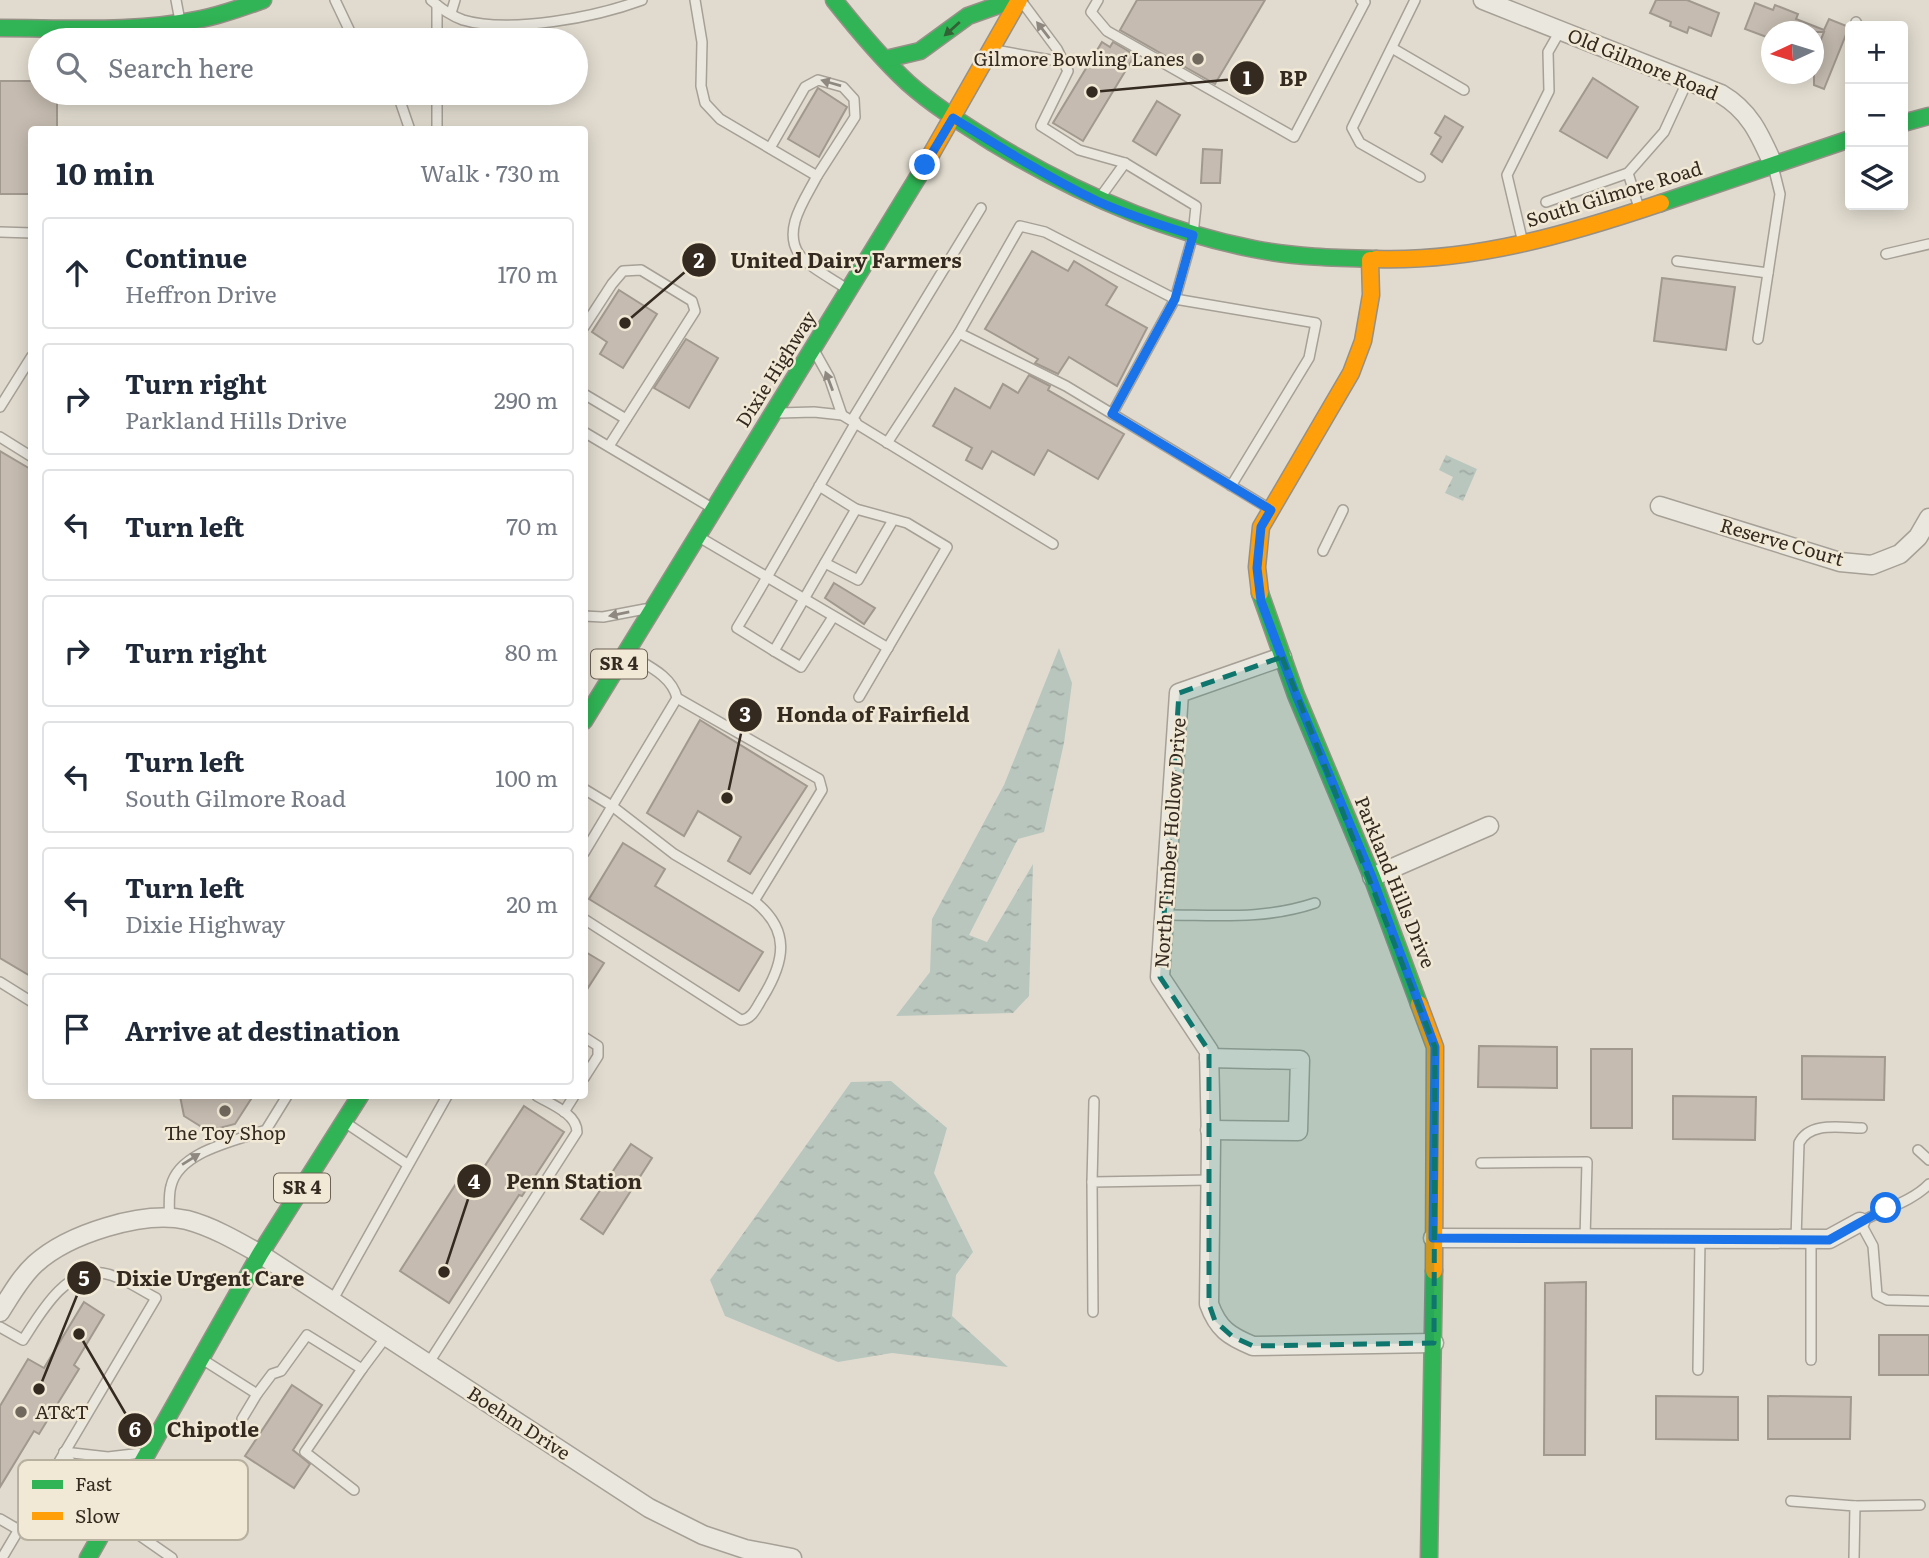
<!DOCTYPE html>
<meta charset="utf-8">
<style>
:root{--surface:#fff;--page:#f6f6f7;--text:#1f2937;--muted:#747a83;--line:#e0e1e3}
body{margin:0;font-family:Literata,serif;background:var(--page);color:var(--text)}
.controls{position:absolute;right:21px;top:21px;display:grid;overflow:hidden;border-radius:7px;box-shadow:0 4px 18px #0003}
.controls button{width:63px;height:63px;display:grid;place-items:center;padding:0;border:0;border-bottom:2px solid var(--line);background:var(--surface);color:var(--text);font:35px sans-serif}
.compass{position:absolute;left:1761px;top:21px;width:63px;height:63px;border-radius:50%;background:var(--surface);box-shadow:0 4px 18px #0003;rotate:266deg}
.stop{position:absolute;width:21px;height:21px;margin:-16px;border:5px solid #1a73e8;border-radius:50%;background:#fff}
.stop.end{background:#1a73e8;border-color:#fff;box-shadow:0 2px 7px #0008}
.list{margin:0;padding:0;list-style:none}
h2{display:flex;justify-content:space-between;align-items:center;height:91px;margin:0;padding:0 28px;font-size:30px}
h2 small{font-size:23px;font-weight:400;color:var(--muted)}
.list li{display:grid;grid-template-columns:46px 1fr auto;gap:21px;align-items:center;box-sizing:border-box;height:112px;margin:0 14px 14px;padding:0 14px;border:2px solid var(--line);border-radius:7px}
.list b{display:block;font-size:26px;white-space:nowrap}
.list p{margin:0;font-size:23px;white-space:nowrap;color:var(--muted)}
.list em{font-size:23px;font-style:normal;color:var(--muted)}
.icon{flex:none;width:38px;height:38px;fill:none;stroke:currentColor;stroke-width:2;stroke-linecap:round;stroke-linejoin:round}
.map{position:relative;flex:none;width:1929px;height:1558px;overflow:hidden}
.search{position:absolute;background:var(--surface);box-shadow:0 4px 18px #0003;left:28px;top:28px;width:560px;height:77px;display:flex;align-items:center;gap:18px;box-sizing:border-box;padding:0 24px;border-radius:38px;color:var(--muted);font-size:26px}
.panel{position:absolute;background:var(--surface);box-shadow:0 4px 18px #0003;left:28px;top:126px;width:560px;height:973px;border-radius:7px}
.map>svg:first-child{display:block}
</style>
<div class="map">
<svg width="1929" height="1558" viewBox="0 0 1929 1558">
<defs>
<pattern id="water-ripples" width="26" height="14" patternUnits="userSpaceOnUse" patternTransform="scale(1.75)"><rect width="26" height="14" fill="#b8c6be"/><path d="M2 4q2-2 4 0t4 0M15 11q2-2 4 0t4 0" fill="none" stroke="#9faaa3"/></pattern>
</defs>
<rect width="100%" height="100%" fill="#e1dbcf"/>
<g fill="url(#water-ripples)">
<polygon points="1446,455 1477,469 1463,501 1445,493 1453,477 1439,470"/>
<polygon points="1059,648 1072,683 1064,743 1044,832 1018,839 969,935 987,942 1033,864 1029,996 1013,1013 896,1016 930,972 932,919 1004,785"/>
<polygon points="891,1081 947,1128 934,1173 973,1252 956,1275 952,1316 1008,1367 892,1353 838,1362 725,1316 710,1280 851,1082"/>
</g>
<g fill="#c5bbb0" stroke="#a1988e" stroke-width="2">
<polygon points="1137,0 1265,0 1215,84 1120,30"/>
<polygon points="1656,0 1687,0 1719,13 1711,36 1689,27 1687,33 1670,26 1671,22 1650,13"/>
<polygon points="1755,3 1773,10 1775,5 1798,14 1796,19 1824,30 1829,19 1849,27 1824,89 1814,85 1814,56 1824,32 1772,32 1772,39 1745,29"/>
<polygon points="1102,42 1110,47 1113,42 1135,55 1083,141 1053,123"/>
<polygon points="1593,78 1638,107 1607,158 1560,131"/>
<polygon points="0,81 40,81 40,93 57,93 57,129 32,129 32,194 0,194"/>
<polygon points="818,88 847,107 819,157 788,139"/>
<polygon points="1157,101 1180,115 1156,155 1133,141"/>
<polygon points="1445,116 1463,127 1442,162 1431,154 1441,137 1435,133"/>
<polygon points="1203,149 1222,150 1220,183 1201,183"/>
<polygon points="1032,251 1068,271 1074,261 1117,287 1106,305 1147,328 1117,386 1069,357 1058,374 1035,363 1038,359 985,329"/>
<polygon points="1662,278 1735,287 1726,350 1654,341"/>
<polygon points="619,290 657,314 623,368 600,354 607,342 592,332"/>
<polygon points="686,339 718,358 689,408 654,388"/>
<polygon points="1029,375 1050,386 1048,390 1124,434 1098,479 1048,450 1034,475 992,451 982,469 966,460 972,448 933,426 955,388 990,408 1003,384 1018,393"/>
<polygon points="0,451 32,470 32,977 0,958"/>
<polygon points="834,583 875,608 864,624 825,598"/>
<polygon points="700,720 807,786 750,874 728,861 741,837 698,811 684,836 647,813"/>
<polygon points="623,843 665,869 655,886 763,952 739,991 589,899"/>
<polygon points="584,951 604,963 584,994"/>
<polygon points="1479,1046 1557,1047 1557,1088 1478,1087"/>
<rect x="1591" y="1049" width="41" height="79"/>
<polygon points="1802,1056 1885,1057 1884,1100 1802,1099"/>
<polygon points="180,1096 253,1096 235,1124 208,1131 184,1116"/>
<polygon points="1673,1096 1756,1097 1755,1140 1673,1139"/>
<polygon points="524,1106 564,1132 522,1196 519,1195 449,1303 400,1271 461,1176 473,1184"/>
<polygon points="631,1144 652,1158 603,1234 581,1219"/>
<polygon points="1586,1282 1585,1455 1544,1455 1545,1283"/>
<polygon points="84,1302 104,1315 74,1365 79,1369 39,1434 34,1431 0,1487 0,1406 28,1359 44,1368"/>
<rect x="1879" y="1335" width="50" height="40"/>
<polygon points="292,1385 322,1405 293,1450 310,1464 294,1488 245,1456"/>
<polygon points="1656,1396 1738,1397 1738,1440 1656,1439"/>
<polygon points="1768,1396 1851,1397 1850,1439 1768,1439"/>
</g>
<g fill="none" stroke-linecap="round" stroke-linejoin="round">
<defs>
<g id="lane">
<polyline points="176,0 180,21"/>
<polyline points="335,0 354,40"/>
<path d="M431,0c8,7 21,16 32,20 47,14 133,-3 179,-20"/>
<path d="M695,0l7,42 -1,44 4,17 15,16 97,57c-11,22 -35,53 -18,78 7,11 33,25 45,33"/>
<polyline points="1098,0 1091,12 1107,31 1294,137 1365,2 1361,0"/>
<polyline points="1415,0 1352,128 1360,143 1420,177"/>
<polyline points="1022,2 1057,49 1068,71 1041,126 1079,150 1125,163 1196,206 1193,235 1175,299 1112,414"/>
<polyline points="451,13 455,0"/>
<polyline points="1856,22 1858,26"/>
<polyline points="437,40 437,5"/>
<polyline points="1392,48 1464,90"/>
<polyline points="995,50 1062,62"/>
<polyline points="392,93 400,101 410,130"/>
<polyline points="437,130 437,93"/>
<polyline points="770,148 805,87 818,80 843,87 854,99 855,117 817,176"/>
<polyline points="1628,173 1639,208"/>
<polyline points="1099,199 1125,163"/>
<polyline points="1546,202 1628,173 1664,132 1688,80"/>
<polyline points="0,232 32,233"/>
<polyline points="1523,243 1507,175 1549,91 1548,52 1560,31"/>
<polyline points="1886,254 1929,244"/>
<polyline points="1677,261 1768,273"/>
<polyline points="584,327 612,284 623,271 641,270 692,301 695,311 609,446"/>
<polyline points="1758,339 1780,194 1773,166"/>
<polyline points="815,352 829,377 842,415"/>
<polyline points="584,394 626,419"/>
<polyline points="0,407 32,356"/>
<polyline points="779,413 814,412 842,415 1053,544"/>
<polyline points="852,420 981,208"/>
<polyline points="584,432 712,508"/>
<polyline points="0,437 32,457"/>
<polyline points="887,443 959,333"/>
<path d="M819,486l37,23 -82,142 -37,-23c41,-68 79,-137 119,-206"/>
<polyline points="1231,486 1309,358 1316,323 1175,299 1045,232 1020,226 959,333 1066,386 1270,509"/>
<polyline points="856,509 907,523 947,547 859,697"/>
<polyline points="699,537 888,648"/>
<polyline points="1323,551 1343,510"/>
<polyline points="825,563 858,580 893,520"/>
<polyline points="584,616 603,617 645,609"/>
<polyline points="774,651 801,667 833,617"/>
<polyline points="584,789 612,806 674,854 754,901 822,790 819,779 677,698"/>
<path d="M584,853l93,-155c-5,-22 -29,-32 -47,-43"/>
<path d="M1165,915c53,0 99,5 150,-12"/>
<path d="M584,919l157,101c12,-1 16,-14 22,-23 22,-36 28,-67 -9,-96"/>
<polyline points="0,982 32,1002"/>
<polyline points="584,1037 598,1046 598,1056 584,1078"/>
<polyline points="564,1112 574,1096"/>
<polyline points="346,1123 407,1164"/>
<polyline points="1918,1150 1929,1160"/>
<polyline points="1481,1163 1587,1162 1585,1239"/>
<polyline points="1092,1182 1094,1101"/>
<path d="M1929,1184c-16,17 -47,26 -69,38l13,24 4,49 10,5 42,1"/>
<path d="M169,1219c1,-10 -1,-23 2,-33 8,-35 65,-45 95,-56l21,-34"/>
<path d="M1796,1239l3,-96c11,-22 42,-15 63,-15"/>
<polyline points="332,1301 447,1096"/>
<polyline points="1093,1312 1092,1182 1210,1180"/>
<path d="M0,1327l23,13c17,-26 42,-72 79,-67 19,3 37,16 54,25l-154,260"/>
<polyline points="1811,1360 1811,1240"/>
<polyline points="205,1361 257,1394 242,1419"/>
<path d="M428,1364l149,-232c0,-18 -26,-28 -40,-36"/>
<polyline points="362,1369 386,1337"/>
<polyline points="1698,1370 1700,1239"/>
<polyline points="257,1394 272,1374 281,1371 307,1335 362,1369 305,1452 354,1490"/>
<polyline points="64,1452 87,1488 93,1535"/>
<polyline points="64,1452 108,1457 142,1453"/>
<polyline points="146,1466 225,1521"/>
<polyline points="1791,1501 1855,1506 1854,1558"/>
<polyline points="1855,1506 1920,1505"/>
<polyline points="0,1519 19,1530"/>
<polyline points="116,1519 172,1558"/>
</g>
<g id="street">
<path d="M1483,0l238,94c29,17 39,41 52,70"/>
<polyline points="1660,506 1840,562 1872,565 1900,554 1918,537 1929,518"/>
<path d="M1282,657l-103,36 -19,284 49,74 2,91 -2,162c9,25 20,32 44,42l181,-3"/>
<polyline points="1372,877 1489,826"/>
<polyline points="1209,1058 1300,1060 1298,1131 1210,1130"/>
<polyline points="1433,1238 1829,1239 1860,1222"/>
<path d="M0,1312c11,-17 20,-34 35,-48 33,-30 108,-54 152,-44 26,7 50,21 73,34l389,254 54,27 42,14 47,9"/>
</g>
<g id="fast">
<path d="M834,0c23,29 47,58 74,83 27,24 57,42 87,61 81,49 167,87 259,105 40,8 81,9 122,10"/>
<path d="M0,28c67,0 135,5 201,-9 21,-4 42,-12 62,-19"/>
<polyline points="886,59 920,51 968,16 1013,0"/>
<polyline points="1903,123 1929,116"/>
<polyline points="1661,203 1850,139"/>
<polyline points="1260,593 1296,695 1372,877 1419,1004"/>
<polyline points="584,721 921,172"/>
<polyline points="88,1558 260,1254 360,1096"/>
<polyline points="1429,1558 1434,1271"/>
</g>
<g id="slow">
<polyline points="921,172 1019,0"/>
<path d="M1376,259c98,3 193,-25 285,-56"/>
<polyline points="1260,593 1257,567 1261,527 1351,373 1363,341 1371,295 1370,260"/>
<polyline points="1419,1004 1435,1047 1434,1271"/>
</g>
</defs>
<use href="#lane" stroke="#a6a097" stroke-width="12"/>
<use href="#street" stroke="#a6a097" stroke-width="21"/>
<use href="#fast" stroke="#969087" stroke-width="19"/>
<use href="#slow" stroke="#969087" stroke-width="19"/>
<polyline stroke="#c2beb6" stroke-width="3.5" stroke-dasharray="5 3.5" stroke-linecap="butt" points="28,198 32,198"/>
<use href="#lane" stroke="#eae7df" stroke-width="9"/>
<use href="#street" stroke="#eae7df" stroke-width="18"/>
<use href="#fast" stroke="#30b455" stroke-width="16"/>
<use href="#slow" stroke="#ff9f0a" stroke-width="16"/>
</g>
<defs><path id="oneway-solid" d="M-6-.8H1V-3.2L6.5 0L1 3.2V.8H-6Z" transform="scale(1.75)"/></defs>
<use fill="#326135" href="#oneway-solid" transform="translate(952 29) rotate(138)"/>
<g fill="#8f8880">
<use href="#oneway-solid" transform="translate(1043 30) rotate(-128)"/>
<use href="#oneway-solid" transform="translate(831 83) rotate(-164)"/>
<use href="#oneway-solid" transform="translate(829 381) rotate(-111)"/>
<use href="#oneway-solid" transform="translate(619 614) rotate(169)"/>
<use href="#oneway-solid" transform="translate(191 1159) rotate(-32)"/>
</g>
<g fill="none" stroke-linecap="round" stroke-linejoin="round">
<path stroke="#1a73e8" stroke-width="9" d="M925,165l28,-47c47,29 94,59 144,83 31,14 63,24 96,34l-18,64 -63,115 159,96 -10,17 -4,41 4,33 35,94 76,182 63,170 -2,191 396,2 57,-32"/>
</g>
<path fill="#0f766e" fill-opacity="0.2" stroke="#0f766e" stroke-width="5" stroke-dasharray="14 9" stroke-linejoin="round" d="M1282,657l153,390 -1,296 -181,3 -20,-9 -18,-16 -6,-17v-253l-49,-74 19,-284z"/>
<g fill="#71685d" stroke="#f1e9d5" stroke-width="2.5">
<circle cx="1198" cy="59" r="7"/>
<circle cx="225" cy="1111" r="7"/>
<circle cx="21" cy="1412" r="7"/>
</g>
<g text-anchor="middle" stroke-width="5" stroke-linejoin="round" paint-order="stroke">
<g fill="#f1e9d5" stroke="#6d6356" stroke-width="2">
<rect x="591" y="649.5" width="56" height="29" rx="5"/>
<rect x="274" y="1173.5" width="56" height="29" rx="5"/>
</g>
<g font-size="18" font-weight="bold" fill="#342a20">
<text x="619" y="670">SR 4</text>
<text x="302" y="1194">SR 4</text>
</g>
<g font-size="19" fill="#342a20" stroke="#f1e9d5" text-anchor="end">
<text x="1184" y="66">Gilmore Bowling Lanes</text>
<text x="225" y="1140" text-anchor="middle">The Toy Shop</text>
<text x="35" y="1419" text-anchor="start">AT&amp;T</text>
</g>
<g font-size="19" fill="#342a20" stroke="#f1e9d5">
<text transform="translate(1643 64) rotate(22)" y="7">Old Gilmore Road</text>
<text transform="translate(1614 194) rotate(-17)" y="7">South Gilmore Road</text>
<text transform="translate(776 369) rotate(-58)" y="7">Dixie Highway</text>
<text transform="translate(1782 542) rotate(16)" y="7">Reserve Court</text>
<text transform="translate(1170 843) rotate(-86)" y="7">North Timber Hollow Drive</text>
<text transform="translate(1395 882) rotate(68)" y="7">Parkland Hills Drive</text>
<text transform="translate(519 1423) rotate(33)" y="7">Boehm Drive</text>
</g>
</g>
<rect x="18" y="1460" width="230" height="80" rx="10" fill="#f1e9d5" stroke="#b8b09f" stroke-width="2"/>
<rect x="32" y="1480" width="31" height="9" fill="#30b455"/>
<rect x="32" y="1512" width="31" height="8" fill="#ff9f0a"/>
<g font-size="19" fill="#342a20">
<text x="75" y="1491">Fast</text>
<text x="75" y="1523">Slow</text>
</g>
<path fill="none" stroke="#342a20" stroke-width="2.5" d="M1092 92L1247 78M625 323L699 260M727 798L745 715M444 1272L474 1181M39 1389L84 1278M79 1334L135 1430"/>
<g fill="#342a20" stroke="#f1e9d5" stroke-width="2.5">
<circle cx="1092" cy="92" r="7"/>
<circle cx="625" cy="323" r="7"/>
<circle cx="727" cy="798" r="7"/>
<circle cx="444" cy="1272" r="7"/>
<circle cx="39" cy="1389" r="7"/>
<circle cx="79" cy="1334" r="7"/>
<circle cx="1247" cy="78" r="18"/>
<circle cx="699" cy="260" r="18"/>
<circle cx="745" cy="715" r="18"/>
<circle cx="474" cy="1181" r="18"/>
<circle cx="84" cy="1278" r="18"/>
<circle cx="135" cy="1430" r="18"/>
</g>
<g font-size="21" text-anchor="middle" font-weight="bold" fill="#fff">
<text x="1247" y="86">1</text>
<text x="699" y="268">2</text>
<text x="745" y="722">3</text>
<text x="474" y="1189">4</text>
<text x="84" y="1286">5</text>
<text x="135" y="1437">6</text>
</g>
<g font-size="21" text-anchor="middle" font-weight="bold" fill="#342a20" stroke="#f1e9d5" stroke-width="5" stroke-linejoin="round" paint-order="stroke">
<text x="1293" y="86">BP</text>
<text x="846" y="268">United Dairy Farmers</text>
<text x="873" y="722">Honda of Fairfield</text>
<text x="574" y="1189">Penn Station</text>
<text x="210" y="1286">Dixie Urgent Care</text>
<text x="213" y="1437">Chipotle</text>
</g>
</svg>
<div class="controls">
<button>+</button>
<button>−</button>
<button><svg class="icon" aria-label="layers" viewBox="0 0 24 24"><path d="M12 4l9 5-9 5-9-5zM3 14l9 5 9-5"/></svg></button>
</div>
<svg class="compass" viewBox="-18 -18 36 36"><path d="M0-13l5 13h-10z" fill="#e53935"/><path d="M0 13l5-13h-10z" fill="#747a83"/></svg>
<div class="stop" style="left:1886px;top:1208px"></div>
<div class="stop end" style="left:925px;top:165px"></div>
<div class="search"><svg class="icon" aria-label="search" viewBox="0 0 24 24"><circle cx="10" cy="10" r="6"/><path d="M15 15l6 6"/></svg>Search here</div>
<section class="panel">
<h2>10 min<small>Walk · 730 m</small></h2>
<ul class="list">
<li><svg class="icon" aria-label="ahead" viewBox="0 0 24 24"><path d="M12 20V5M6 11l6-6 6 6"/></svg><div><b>Continue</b><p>Heffron Drive</p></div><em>170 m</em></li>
<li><svg class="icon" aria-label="right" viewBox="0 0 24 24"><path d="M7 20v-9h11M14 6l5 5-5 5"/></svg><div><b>Turn right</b><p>Parkland Hills Drive</p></div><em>290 m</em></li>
<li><svg class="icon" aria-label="left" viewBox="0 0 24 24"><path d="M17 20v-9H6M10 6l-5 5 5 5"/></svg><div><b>Turn left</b></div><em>70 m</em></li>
<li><svg class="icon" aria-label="right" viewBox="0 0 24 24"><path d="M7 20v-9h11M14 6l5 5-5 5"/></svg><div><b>Turn right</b></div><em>80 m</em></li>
<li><svg class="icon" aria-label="left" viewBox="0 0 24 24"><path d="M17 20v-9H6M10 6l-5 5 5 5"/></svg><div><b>Turn left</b><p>South Gilmore Road</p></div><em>100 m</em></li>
<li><svg class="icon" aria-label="left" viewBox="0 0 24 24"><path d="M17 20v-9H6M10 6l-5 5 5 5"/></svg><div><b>Turn left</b><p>Dixie Highway</p></div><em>20 m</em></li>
<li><svg class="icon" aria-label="arrive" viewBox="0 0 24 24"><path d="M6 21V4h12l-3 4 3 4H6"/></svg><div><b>Arrive at destination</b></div></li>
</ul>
</section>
</div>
